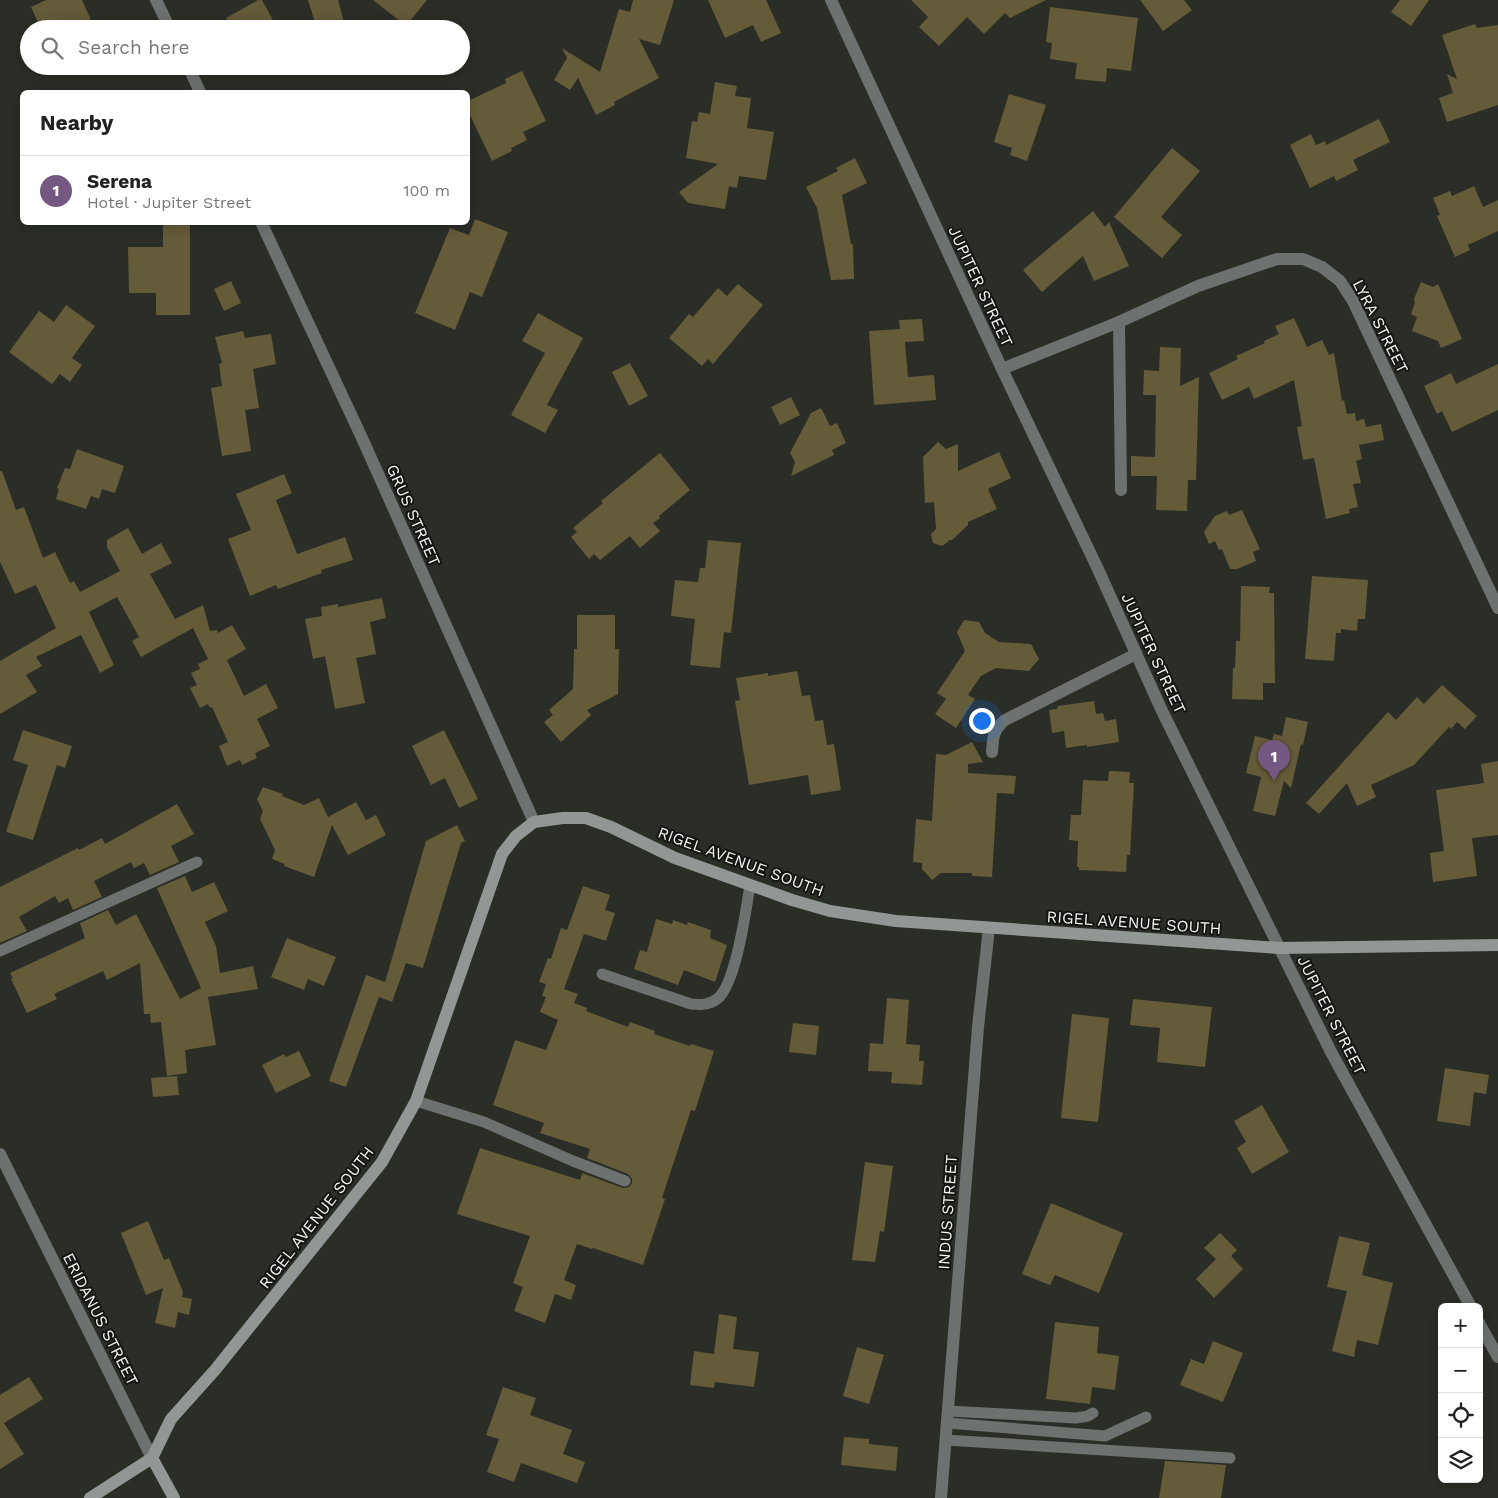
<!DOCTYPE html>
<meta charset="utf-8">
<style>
:root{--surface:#fff;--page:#f2f2f2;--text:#222;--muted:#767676;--line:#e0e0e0;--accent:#755881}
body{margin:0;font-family:"Work Sans",sans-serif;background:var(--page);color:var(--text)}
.controls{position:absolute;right:15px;bottom:15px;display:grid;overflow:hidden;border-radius:8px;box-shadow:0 2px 12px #0003}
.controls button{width:45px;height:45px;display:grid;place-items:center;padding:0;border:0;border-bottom:1px solid var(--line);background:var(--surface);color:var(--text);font:25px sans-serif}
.you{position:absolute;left:981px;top:720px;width:18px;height:18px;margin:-12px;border:4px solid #fff;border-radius:50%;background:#1a73e8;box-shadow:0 0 0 8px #1a73e833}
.badge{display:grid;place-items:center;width:32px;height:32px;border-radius:50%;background:var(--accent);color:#fff;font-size:16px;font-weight:700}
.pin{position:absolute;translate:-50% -41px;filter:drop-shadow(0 1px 2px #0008)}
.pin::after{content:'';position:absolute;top:26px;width:18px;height:15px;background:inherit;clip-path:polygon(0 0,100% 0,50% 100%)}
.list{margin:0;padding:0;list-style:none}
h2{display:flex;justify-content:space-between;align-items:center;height:65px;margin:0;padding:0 20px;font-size:21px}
h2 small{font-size:16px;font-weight:400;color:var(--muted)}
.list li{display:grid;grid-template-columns:32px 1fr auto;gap:15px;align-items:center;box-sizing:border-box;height:70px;padding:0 20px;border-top:1px solid var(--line)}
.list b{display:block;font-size:19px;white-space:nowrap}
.list p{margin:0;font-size:16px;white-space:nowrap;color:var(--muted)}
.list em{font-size:16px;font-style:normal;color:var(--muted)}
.icon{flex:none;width:28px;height:28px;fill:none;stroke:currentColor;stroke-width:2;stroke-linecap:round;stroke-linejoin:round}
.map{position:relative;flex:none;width:1498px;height:1498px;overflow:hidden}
.search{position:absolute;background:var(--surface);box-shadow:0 2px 12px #0003;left:20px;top:20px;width:450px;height:55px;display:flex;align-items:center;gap:12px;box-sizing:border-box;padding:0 18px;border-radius:28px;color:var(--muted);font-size:19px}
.panel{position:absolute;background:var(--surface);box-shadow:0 2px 12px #0003;left:20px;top:90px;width:450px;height:135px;border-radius:8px}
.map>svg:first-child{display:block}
</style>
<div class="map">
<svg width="1498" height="1498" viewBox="0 0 1498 1498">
<rect width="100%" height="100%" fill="#2a2e27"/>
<g fill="#645b38">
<polygon points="46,0 82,0 95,29 41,29 31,7"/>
<polygon points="258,0 262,0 274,22 262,29 233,29 226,18"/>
<polygon points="308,0 338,0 346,29 317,29"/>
<polygon points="373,0 427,0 406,26"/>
<polygon points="633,0 674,0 660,45 639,39 659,78 614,102 615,105 596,115 578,78 570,90 554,80 567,58 562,48 600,72 619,9 630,12"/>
<polygon points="708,0 766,0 781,33 761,42 753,25 725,38"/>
<polygon points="911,0 1046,0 1010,18 1005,13 984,34 967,17 939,46 919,27 928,17"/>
<polygon points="1140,0 1184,0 1192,10 1163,31"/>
<polygon points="1400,0 1429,0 1411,26 1391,12"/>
<polygon points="1050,7 1138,18 1131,71 1107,68 1106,82 1075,79 1077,63 1050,59 1052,43 1046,42"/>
<polygon points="1475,24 1477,28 1498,25 1498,105 1447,122 1439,98 1453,93 1447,74 1457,79 1442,35"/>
<polygon points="522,71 546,121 523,132 527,140 511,148 512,151 492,161 468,111 468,101 506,83 505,79"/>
<polygon points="715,82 737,86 735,96 751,98 747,128 774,132 766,180 739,176 737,188 729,186 725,209 688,203 679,192 718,164 686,158 692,121 697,122 699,112 710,114"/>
<polygon points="1009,94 1046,105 1027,161 1010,155 1012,148 994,142"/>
<polygon points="1379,119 1390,142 1353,160 1358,170 1336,181 1334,176 1310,188 1290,145 1311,134 1316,145 1325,141 1326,145"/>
<polygon points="1172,148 1200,171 1161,217 1182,235 1162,258 1114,217"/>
<polygon points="855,158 867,183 842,195 851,244 853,244 854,279 831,280 817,208 806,187 838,171 836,168"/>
<polygon points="1474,186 1483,207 1498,200 1498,231 1468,245 1470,250 1455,257 1437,216 1440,215 1433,198 1450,191 1452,196"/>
<polygon points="1093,211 1105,227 1109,222 1129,266 1094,281 1083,256 1042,292 1023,270"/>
<polygon points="475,219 508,232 482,297 470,292 455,330 415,313 450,228 469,235"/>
<polygon points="163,222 190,222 190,315 156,315 156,293 129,293 128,247 163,247"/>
<polygon points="231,281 241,303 224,311 214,289"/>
<polygon points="1421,282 1433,287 1438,284 1462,339 1441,348 1438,341 1412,331 1417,317 1411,314 1415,303 1414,299"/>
<polygon points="738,284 763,305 713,364 708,359 702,366 669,338 689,314 693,317 718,288 727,296"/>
<polygon points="66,305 95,326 72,358 82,365 70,382 60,374 52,384 9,352 39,311 54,322"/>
<polygon points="538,313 583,338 547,405 558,410 545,433 511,415 545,353 522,341"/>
<polygon points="1294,318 1307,347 1322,340 1329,355 1334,353 1342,401 1344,400 1347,414 1355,413 1356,421 1364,419 1366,427 1381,424 1384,440 1359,445 1362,459 1356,461 1361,483 1353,484 1358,507 1349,509 1350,513 1326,519 1314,458 1303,460 1297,427 1302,426 1294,380 1254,399 1249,387 1222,400 1209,373 1238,359 1236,356 1265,343 1264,341 1279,334 1275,326"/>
<polygon points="922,319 924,341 905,342 908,377 934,375 936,400 874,405 869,331 900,329 899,320"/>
<polygon points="243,331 245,338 271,334 276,364 253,369 259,408 245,410 251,451 222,456 211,388 222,386 219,364 222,363 215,337"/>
<polygon points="1160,347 1181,348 1180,386 1199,377 1196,480 1188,480 1187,511 1156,510 1157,476 1131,476 1131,456 1155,457 1156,395 1143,395 1144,370 1159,371"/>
<polygon points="630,363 648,396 629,406 612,372"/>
<polygon points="1498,364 1498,410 1452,432 1442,411 1437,414 1424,386 1451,373 1456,384"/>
<polygon points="791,397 800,415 780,425 771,407"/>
<polygon points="821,408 830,426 837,423 846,443 832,450 834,455 791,476 795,462 790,453 811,413"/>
<polygon points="938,442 946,449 958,444 958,471 999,452 1011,478 988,489 997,509 968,522 968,525 952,540 950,540 942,546 933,543 931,534 936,529 934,502 925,503 923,457"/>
<polygon points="77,449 124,466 115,493 102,489 99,499 91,496 86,509 56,499 59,489 57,488 65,468 70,469"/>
<polygon points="660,453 690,490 659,516 660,518 653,523 660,531 640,548 630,536 600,560 594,554 589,559 571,537 577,532 573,528 603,503 601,501"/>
<polygon points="0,471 2,471 16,510 24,507 43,558 55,552 70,583 74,581 80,592 120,571 107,547 107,540 128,528 142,554 161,543 172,563 150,574 175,619 203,605 210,631 217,630 218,633 232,625 246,649 227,660 244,696 266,684 278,708 257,719 270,746 255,753 257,758 242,765 240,760 227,766 219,746 228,742 212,707 210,708 208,704 200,708 190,688 197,685 191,673 200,669 198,664 208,659 193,628 141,657 132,641 139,637 117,597 89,612 114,665 100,673 81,635 36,657 42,666 26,675 37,692 0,714 0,661 56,628 36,585 15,594 0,562"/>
<polygon points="284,474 292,493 276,500 297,554 345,537 353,560 321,570 322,573 278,589 276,585 250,596 228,539 251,530 236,494"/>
<polygon points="1242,510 1260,549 1253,552 1256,561 1237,569 1230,569 1222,549 1219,550 1215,541 1209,544 1204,532 1215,516 1227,511 1229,515"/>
<polygon points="708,540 741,543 731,633 724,632 720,668 690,665 695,619 671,616 675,580 698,582 700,568 705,568"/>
<polygon points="1312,576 1368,580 1365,619 1358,619 1357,631 1341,629 1341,633 1336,633 1334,661 1305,659"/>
<polygon points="1241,586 1270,587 1269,593 1274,593 1275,683 1263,683 1263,700 1232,699 1233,668 1235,668 1236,641 1240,641"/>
<polygon points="382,598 386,618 370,622 376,654 356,658 365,703 335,709 325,656 313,659 305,619 322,616 321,607 338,604 338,607"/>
<polygon points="577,615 615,615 615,649 619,649 618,694 587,710 591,715 561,742 544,722 553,715 549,710 573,689 574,649 577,649"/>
<polygon points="964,620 979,622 985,633 999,642 1031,644 1039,659 1029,671 996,668 981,676 968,695 975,699 956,728 935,714 946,699 937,693 965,651 957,632"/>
<polygon points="797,671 802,696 810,695 815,721 823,720 827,745 834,744 841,790 811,795 808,775 749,785 735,701 740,700 736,678 768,673 768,676"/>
<polygon points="1442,685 1477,716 1465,729 1457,722 1451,729 1449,727 1414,765 1371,785 1376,797 1357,806 1347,783 1319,814 1306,803 1388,712 1396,720 1417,697 1424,704"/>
<polygon points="1094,701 1096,714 1103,713 1105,721 1116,719 1119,742 1087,747 1087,745 1066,748 1064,731 1052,733 1049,710 1057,709 1058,706"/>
<polygon points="1286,717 1308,722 1303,745 1301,744 1291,788 1284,781 1275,816 1253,811 1261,777 1246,773 1255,736 1272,740 1274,734 1282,736"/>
<polygon points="23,730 72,746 65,768 57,765 33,840 6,832 28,765 13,760"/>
<polygon points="444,730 478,799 459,808 445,778 431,785 412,746"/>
<polygon points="972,742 983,762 968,764 968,773 1016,776 1014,794 997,793 992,877 972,876 972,873 941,873 932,880 922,869 922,863 913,862 916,819 932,821 936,754 946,755"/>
<polygon points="1498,761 1498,835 1472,838 1477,876 1433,882 1430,853 1444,851 1436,790 1484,783 1481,764"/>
<polygon points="1109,771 1130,772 1129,783 1134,783 1130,855 1127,855 1126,872 1079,870 1079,867 1077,867 1078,841 1069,840 1071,815 1081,815 1083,780 1108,781"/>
<polygon points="263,787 283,794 282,796 304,805 319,798 328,817 356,802 366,820 376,815 386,835 348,855 332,825 314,877 284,866 285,864 272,859 275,850 260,819 263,811 257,799"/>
<polygon points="177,804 194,834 171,846 179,862 150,875 144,863 134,868 131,862 94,881 102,897 73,910 68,898 59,903 55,896 19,917 27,931 0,943 0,887 78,848 79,850 102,838 105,844"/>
<polygon points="457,825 465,841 461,843 423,968 406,963 392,1002 379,997 346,1087 329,1081 366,975 385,982 426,841"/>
<polygon points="185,876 192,892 214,882 228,911 205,922 216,946 220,973 253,966 258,989 208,997 216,1045 185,1050 187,1073 167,1076 161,1022 151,1023 150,1014 144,1014 140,963 107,980 103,971 54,994 57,999 27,1013 11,979 13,978 10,973 85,938 80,923 108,910 116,925 136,914 180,999 201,988 157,888"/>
<polygon points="583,886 610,895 605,910 615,913 606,941 584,934 564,989 578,994 574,1003 587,1008 586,1011 628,1027 630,1022 655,1031 654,1034 690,1046 691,1044 714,1051 695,1111 691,1110 662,1198 665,1199 643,1265 593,1248 592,1249 577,1244 564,1280 576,1285 571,1300 555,1294 545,1323 514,1311 523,1287 513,1283 530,1236 457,1214 480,1148 580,1180 582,1173 623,1188 629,1187 632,1183 632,1179 628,1174 587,1158 590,1149 540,1133 544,1123 493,1105 515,1040 546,1050 558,1020 540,1012 546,997 542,996 546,984 539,982 548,958 551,959 561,928 567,930"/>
<polygon points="656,919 672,924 673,920 687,925 688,922 711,930 710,938 727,945 715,982 684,970 678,985 634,969 640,950 647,952"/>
<polygon points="287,938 336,957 324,986 308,979 304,990 271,977"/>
<polygon points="887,998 909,1000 906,1044 920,1045 919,1061 924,1061 922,1085 891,1083 892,1072 868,1071 870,1043 883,1044"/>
<polygon points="1133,999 1212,1007 1205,1067 1157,1062 1160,1028 1130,1025"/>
<polygon points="1072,1014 1109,1018 1098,1122 1061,1118"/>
<polygon points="793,1023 819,1026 816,1055 789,1052"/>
<polygon points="299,1051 311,1076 276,1093 262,1065 284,1054 286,1057"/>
<polygon points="1445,1068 1489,1075 1486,1094 1474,1092 1470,1126 1437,1121"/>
<polygon points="177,1076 179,1095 153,1097 151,1078"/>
<polygon points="1262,1105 1289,1152 1252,1174 1237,1148 1246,1142 1234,1121"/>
<polygon points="865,1162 893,1166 884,1232 880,1231 875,1262 852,1260"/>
<polygon points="1051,1203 1123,1233 1099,1293 1055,1275 1050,1285 1022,1274"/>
<polygon points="148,1221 164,1260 169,1258 183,1292 182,1297 192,1299 189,1315 178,1312 175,1328 155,1323 163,1288 146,1295 121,1233"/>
<polygon points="1220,1233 1237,1250 1231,1256 1243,1269 1214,1298 1196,1279 1216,1259 1204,1248"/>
<polygon points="1339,1236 1370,1243 1362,1275 1393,1283 1378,1345 1357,1340 1354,1357 1332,1351 1347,1291 1327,1287"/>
<polygon points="719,1314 737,1317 733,1349 759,1352 754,1387 715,1382 714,1388 690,1385 694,1351 714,1354"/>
<polygon points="1055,1322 1099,1327 1097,1353 1119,1356 1115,1390 1092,1387 1090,1404 1046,1399"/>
<polygon points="1213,1341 1243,1353 1223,1402 1180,1385 1191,1359 1204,1364"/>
<polygon points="857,1347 884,1355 869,1404 843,1396"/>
<polygon points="29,1377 43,1399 4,1423 24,1454 0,1469 0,1395"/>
<polygon points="503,1387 536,1398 530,1415 572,1430 563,1454 585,1462 577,1483 521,1463 514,1482 487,1472 499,1439 486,1435"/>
<polygon points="844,1437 869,1439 869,1444 898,1447 896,1471 841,1465"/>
<polygon points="1165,1461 1226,1465 1221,1498 1159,1498"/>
</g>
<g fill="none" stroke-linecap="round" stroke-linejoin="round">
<g stroke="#6d716f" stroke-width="11">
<polyline points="0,951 197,862"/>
<path d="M602,974l89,30c10,1 18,1 26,-5 19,-14 29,-89 33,-114"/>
<polyline points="416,1101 484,1122 573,1161 625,1181"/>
<polyline points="948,1411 1076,1418 1088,1416 1093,1413"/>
<polyline points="947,1423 1105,1436 1146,1417"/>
<polyline points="946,1440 1230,1458"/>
</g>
<g stroke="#6d716f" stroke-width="12">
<polyline points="156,0 170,29"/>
<polyline points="831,0 1002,369 1097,567 1162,711 1331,1052 1471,1307"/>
<polyline points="188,66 200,92"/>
<polyline points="261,222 362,438 534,822"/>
<polyline points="1119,322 1121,490"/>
<polyline points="1002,369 1119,322 1198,286 1277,259 1303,259 1322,267 1340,281 1353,301 1498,608"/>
<path d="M992,752c1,-15 1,-22 13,-32l131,-66"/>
<polyline points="0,1154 152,1458"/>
<polyline points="1479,1323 1498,1357"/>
<polyline points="941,1498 978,1027 989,928"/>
</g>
<g stroke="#919794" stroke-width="12">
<polyline points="152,1458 174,1498"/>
<polyline points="90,1498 152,1458 171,1419 215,1370 382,1162 416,1101 502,854 516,836 534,822 563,818 586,818 611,827 675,858 792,900 830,911 896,921 1279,948 1498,945"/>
</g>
</g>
<g text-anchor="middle" stroke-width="4" stroke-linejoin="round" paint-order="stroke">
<g font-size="16" fill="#f3f6f1" stroke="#141512">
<text transform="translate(981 286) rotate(65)" y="6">JUPITER STREET</text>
<text transform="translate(1381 326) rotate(63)" y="6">LYRA STREET</text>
<text transform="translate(414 515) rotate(66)" y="6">GRUS STREET</text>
<text transform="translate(1154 653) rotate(65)" y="6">JUPITER STREET</text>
<text transform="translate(741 861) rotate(20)" y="6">RIGEL AVENUE SOUTH</text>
<text transform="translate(1134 922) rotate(4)" y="6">RIGEL AVENUE SOUTH</text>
<text transform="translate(1332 1015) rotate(63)" y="6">JUPITER STREET</text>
<text transform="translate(947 1212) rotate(-86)" y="6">INDUS STREET</text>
<text transform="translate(316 1217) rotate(-52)" y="6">RIGEL AVENUE SOUTH</text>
<text transform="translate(101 1319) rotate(63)" y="6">ERIDANUS STREET</text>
</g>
</g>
</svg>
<div class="controls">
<button>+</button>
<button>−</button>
<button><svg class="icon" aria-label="locate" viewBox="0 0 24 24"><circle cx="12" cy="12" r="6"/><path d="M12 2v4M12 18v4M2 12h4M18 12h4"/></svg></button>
<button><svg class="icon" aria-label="layers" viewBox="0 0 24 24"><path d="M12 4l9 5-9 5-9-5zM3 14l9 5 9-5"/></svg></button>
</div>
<div class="you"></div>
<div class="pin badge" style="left:1274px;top:781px">1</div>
<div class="search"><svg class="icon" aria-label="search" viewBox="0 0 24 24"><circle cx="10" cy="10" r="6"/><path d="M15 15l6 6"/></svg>Search here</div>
<section class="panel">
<h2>Nearby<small></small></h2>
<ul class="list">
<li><span class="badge">1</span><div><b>Serena</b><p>Hotel · Jupiter Street</p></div><em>100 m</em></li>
</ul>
</section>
</div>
